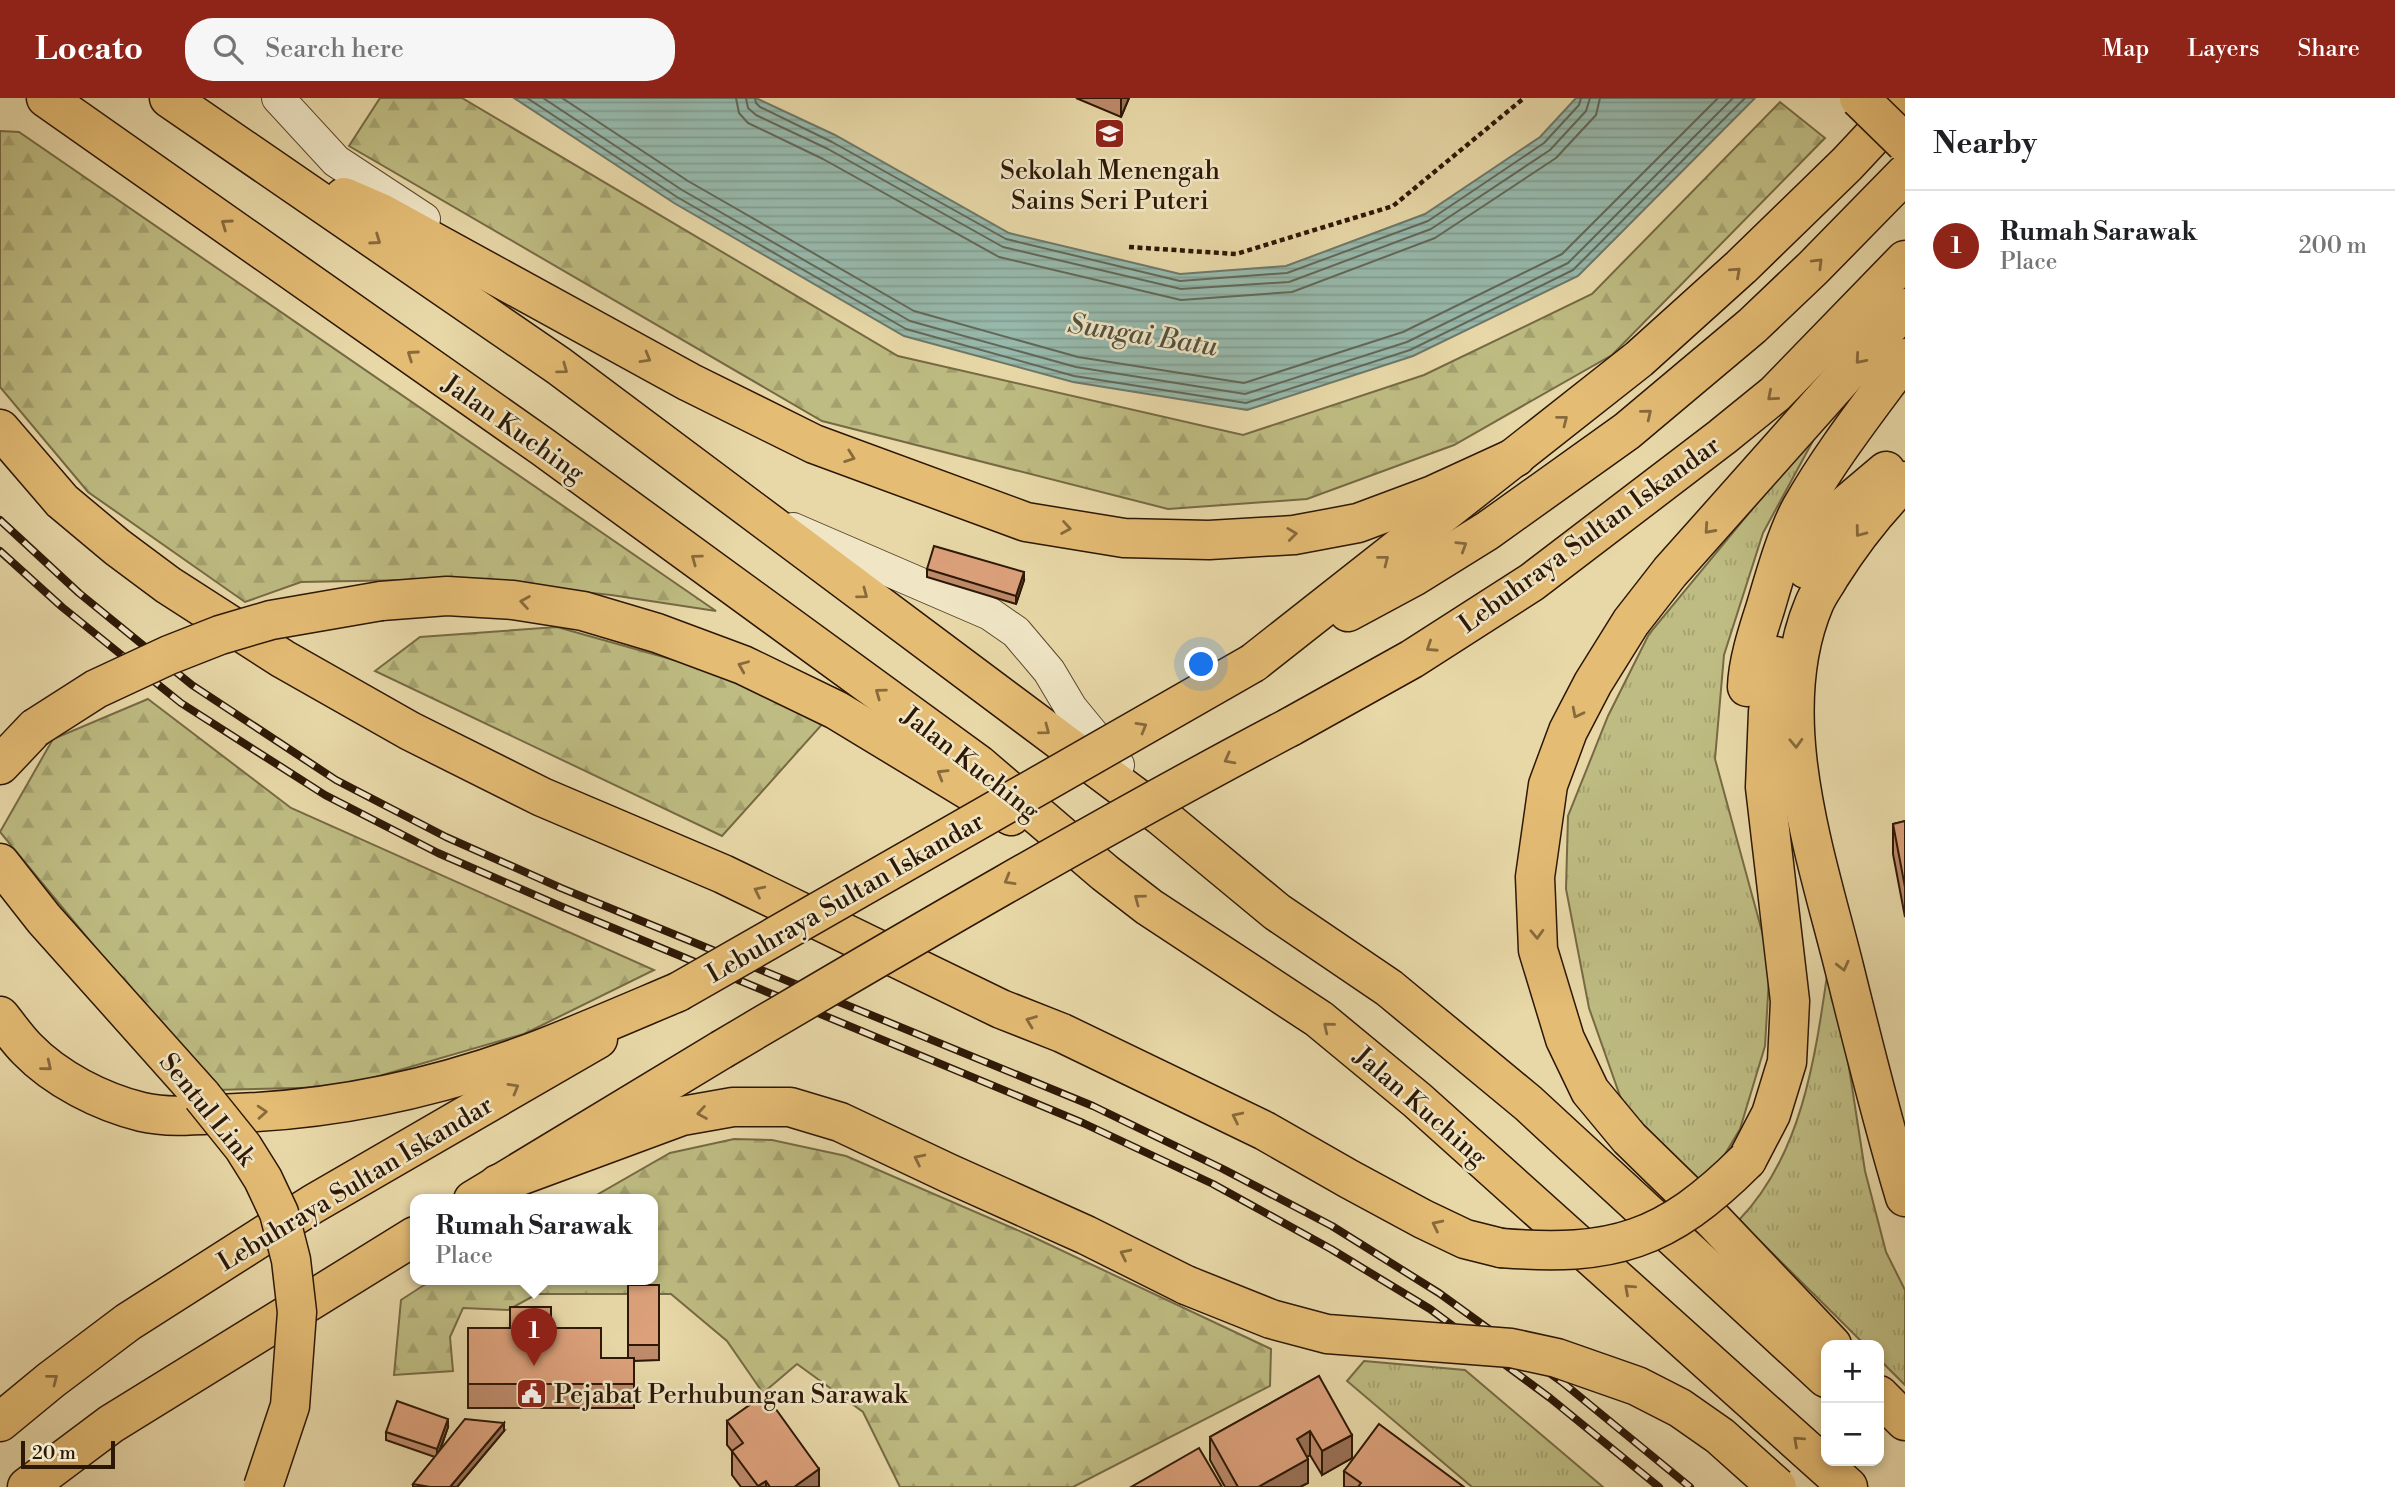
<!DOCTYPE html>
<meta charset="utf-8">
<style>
:root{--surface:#fff;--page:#f6f6f6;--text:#202124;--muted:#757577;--line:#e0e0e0;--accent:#8f2418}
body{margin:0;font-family:"Libre Bodoni",serif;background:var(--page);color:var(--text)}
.controls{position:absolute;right:21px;bottom:21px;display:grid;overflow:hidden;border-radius:14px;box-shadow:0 4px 10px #0003}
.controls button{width:63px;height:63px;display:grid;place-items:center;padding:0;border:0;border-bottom:2px solid var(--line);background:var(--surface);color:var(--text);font:35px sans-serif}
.scale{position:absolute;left:21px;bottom:18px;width:94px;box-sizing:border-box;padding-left:7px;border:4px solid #2d1705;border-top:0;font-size:19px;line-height:24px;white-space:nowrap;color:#2d1705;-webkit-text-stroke:5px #f0e6c6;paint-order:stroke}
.you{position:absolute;left:1202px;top:567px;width:24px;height:24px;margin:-18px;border:5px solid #fff;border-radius:50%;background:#1a73e8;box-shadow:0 0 0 10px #1a73e833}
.badge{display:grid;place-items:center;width:46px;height:46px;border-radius:50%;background:var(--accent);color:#fff;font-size:23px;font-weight:700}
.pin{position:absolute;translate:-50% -58px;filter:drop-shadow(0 2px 4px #0008)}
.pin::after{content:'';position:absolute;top:37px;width:24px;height:21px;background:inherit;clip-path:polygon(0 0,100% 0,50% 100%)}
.popup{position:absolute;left:410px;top:1096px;width:248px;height:91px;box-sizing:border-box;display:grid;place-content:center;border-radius:14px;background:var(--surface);filter:drop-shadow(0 2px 5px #0005);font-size:23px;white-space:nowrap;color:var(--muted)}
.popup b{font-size:26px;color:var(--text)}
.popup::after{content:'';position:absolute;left:50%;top:100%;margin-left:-14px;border:14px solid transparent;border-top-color:var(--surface)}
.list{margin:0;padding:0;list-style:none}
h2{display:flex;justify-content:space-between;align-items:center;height:91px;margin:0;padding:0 28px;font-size:30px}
h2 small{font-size:23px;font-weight:400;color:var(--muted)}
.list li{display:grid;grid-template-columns:46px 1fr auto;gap:21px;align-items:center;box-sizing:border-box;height:112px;padding:0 28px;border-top:2px solid var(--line)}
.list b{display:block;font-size:26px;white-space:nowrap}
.list p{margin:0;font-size:23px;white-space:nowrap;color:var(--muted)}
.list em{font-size:23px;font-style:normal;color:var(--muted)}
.icon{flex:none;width:38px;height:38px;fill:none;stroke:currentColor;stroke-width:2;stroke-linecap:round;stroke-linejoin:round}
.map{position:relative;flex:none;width:1905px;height:1389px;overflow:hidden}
header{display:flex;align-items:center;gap:42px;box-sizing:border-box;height:98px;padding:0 35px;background:var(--accent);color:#fff}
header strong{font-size:33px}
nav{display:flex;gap:38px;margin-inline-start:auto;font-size:24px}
.search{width:490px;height:63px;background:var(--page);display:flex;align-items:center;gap:18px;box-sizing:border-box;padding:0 24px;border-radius:28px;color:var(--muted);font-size:26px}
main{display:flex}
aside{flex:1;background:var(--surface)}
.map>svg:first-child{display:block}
</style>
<header>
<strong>Locato</strong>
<div class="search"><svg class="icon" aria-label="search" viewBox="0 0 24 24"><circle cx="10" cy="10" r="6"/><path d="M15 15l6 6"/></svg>Search here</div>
<nav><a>Map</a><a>Layers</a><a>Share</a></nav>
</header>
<main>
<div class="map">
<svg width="1905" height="1389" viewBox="0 0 1905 1389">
<defs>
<pattern id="grass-tufts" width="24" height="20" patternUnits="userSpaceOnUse" patternTransform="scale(1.75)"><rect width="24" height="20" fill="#bebc82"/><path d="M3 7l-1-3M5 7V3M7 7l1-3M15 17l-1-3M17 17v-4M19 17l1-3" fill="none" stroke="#a4a16f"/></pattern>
<pattern id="forest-firs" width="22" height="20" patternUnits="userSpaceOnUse" patternTransform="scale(1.75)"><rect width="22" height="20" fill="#bebc82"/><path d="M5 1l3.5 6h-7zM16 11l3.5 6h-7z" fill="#a4a16f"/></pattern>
<pattern id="water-rules" width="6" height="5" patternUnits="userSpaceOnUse" patternTransform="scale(1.75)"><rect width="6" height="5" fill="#97b9ac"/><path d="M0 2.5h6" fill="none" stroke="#829e92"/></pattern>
</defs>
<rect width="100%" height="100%" fill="#e8d8a8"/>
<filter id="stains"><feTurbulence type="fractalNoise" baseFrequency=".00286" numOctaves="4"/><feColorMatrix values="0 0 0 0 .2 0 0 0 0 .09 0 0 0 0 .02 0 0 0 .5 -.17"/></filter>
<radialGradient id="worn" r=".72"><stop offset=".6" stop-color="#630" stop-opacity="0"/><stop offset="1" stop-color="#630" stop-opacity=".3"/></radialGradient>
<g fill="url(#grass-tufts)" stroke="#766a44" stroke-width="2">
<polygon points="1821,328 1763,435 1724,557 1715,661 1770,863 1765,948 1740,1031 1706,1088 1646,1045 1620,998 1589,910 1566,791 1568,718 1608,618 1649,536"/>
<path d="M1829,864l17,86 19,123 21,81 19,38v95l-26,-26v-14h-14l-126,-125c65,-67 77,-169 90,-258z"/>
<polygon points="1364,1263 1465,1272 1603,1389 1472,1389 1347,1283"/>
</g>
<g fill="url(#forest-firs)" stroke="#766a44" stroke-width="2">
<polygon points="380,0 462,0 898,258 1243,337 1424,277 1592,196 1780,4 1825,40 1612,257 1454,347 1307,401 1168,411 822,323 349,48"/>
<polygon points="0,33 19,34 716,513 611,497 462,481 301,484 245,504 88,394 0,289"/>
<polygon points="557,529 692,567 826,622 722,738 375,573 420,539"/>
<polygon points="148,601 291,710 654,872 524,936 341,989 213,992 0,734 53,641"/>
<polygon points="734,1041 772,1042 846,1058 1031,1138 1271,1251 1270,1288 1073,1389 900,1389 863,1314 797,1266 763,1295 727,1243 671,1196 537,1196 508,1212 463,1210 450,1239 453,1273 394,1277 401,1202 424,1187 434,1182 653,1182 653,1102 588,1102 670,1055"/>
</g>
<polygon fill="url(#water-rules)" stroke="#6d7869" stroke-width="2" points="514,0 756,0 835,37 1009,135 1180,176 1286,168 1425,116 1540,39 1576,0 1755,0 1578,178 1413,258 1247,312 1073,284 904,238 674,105"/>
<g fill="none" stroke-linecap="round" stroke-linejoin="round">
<g stroke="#626858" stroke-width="2">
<polyline points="527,0 677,99 906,231 1074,278 1246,305 1410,252 1573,172 1745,0"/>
<polyline points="543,0 682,92 910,223 1076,269 1245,296 1407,244 1568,165 1733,0"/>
<polyline points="562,0 688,83 914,213 1078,259 1244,285 1403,234 1562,156 1718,0"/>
<polyline points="736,0 739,15 748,25 823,61 999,159 1181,202 1292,194 1435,140 1556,60 1596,17 1600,0"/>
<polyline points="746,0 748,10 756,17 828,51 1003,149 1181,191 1289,184 1431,131 1550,52 1586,13 1590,0"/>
<polyline points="755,0 756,5 760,9 832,44 1006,141 1180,183 1287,175 1428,123 1544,45 1579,7 1581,0"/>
</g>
<defs>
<g id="minor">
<polyline points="278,0 336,63 424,121"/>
<polyline points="793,431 990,516 1016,534 1049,573 1071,610 1118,667"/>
</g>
<g id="major">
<polyline points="1348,514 1413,479 1487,433 1627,333 1752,228 1813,170 1905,76"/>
<polyline points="1253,565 1639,261 1741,169 1847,66 1905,4"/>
<polyline points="1290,629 1412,561 1532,484 1722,339 1775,296 1905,162"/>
<polyline points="0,765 44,821 202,998"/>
<polyline points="473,1102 721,952"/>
<polyline points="0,1324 51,1282 128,1224 313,1106 598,941"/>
<polyline points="27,1389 111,1326 415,1138"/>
</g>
<g id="highway">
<polyline points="46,0 543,349 978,666 1105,775 1149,809 1319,921 1417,1002 1848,1389"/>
<polyline points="169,0 559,268 1161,718 1277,814 1389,890 1528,1005 1826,1280"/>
<polyline points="344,99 381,115 689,284 814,346 1026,424 1124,440 1209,442 1294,437 1358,425 1433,397 1516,359"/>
<polyline points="0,331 62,403 117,449 168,487 283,561 410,633 542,699 723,776 1001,911 1062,935 1265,1033 1349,1081 1423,1121 1465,1141 1501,1150"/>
<path d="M1905,383c-29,29 -53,60 -75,95 -5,9 -12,18 -16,28 -47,112 2,251 30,363 19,77 38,154 61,230"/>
<polyline points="1806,471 1841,411 1886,373"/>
<polyline points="381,503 447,498 513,502 583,513 657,535 743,567 836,612 1011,718"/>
<path d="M1747,589c1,-26 10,-53 18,-78 9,-30 21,-74 36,-101 30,-53 68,-101 104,-150"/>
<polyline points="0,667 35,630"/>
<path d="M0,918c9,11 17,23 27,33 29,30 74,53 115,63 30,7 64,2 95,1 104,-4 207,-27 304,-64 46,-18 92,-38 137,-57"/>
<polyline points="1747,1062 1771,1016 1787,964 1790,903 1765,689 1768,614 1776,558"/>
<polyline points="498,1086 682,1018 733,1009 790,1009 840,1024 948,1075 1086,1137 1186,1187"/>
<polyline points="1832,1247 1714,1123 1629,1040 1590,993 1565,941 1538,852 1535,779 1548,687 1568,633 1593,585 1631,524 1670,474 1905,210"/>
<polyline points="1879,1297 1905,1323"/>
</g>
</defs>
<use href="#minor" stroke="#5c472e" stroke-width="34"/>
<use href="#major" stroke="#2d1705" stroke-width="41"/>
<use href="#highway" stroke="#2d1705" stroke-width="41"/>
<polyline stroke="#2d1705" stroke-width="4.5" stroke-dasharray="5 3.5" stroke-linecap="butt" points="1129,149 1236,156 1393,108 1524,0"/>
<use href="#minor" stroke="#f0e6c6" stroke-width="32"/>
<use href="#major" stroke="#e4bc74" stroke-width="38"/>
<use href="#highway" stroke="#e4bc74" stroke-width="38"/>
<defs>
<g id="rail">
<polyline points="0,422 79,495 192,587 336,682 446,739 561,790 1093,1008 1223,1071 1332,1128 1439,1195 1562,1284 1690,1389"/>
<polyline points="0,453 62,509 181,605 325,697 438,755 560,808 1083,1025 1213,1086 1331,1151 1430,1211 1550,1300 1659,1389"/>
</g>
</defs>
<use href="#rail" stroke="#2d1705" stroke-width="8"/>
<use href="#rail" stroke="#f0e6c6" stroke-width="5" stroke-dasharray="16" stroke-linecap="butt"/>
<defs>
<g id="major-bridge">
<polyline points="1859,0 1905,45"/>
<polyline points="678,894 1253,565"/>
<path d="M721,952c188,-111 376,-221 569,-323"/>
<polyline points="202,998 243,1049 263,1081 279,1115 291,1162 297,1214 290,1308 263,1389"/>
</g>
<g id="highway-bridge">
<polyline points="35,630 96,591 169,557 220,537 271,522 381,503"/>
<path d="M1501,1150c112,9 165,-7 246,-88"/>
<polyline points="1186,1187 1271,1221 1327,1236 1511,1250 1557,1260 1637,1288 1680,1310 1720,1338 1777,1389"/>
</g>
</defs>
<use href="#major-bridge" stroke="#2d1705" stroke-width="41" stroke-linecap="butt"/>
<use href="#highway-bridge" stroke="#2d1705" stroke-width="41" stroke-linecap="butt"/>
<use href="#major-bridge" stroke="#e4bc74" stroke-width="38"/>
<use href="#highway-bridge" stroke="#e4bc74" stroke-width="38"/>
</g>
<g fill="#bd8a6a" stroke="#2d1705" stroke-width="2">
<polygon points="1076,0 1129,0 1121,19"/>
<polygon points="927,471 1024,482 1016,506 927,479"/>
<polygon points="1905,723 1905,819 1893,756 1893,726"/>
<polygon points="628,1187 659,1187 659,1262 634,1263 634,1310 468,1310 468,1230 551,1230 601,1260 628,1260"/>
<polygon points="1319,1278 1352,1360 1322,1377 1310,1357 1306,1359 1308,1385 1300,1389 1225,1389 1210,1362 1210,1339"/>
<polygon points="727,1323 819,1389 741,1389 732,1377 732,1353 727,1347"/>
<polygon points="448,1329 440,1353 504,1333 457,1389 413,1389 413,1386 435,1359 386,1342 386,1334"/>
<polygon points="1344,1373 1464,1389 1344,1389"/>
</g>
<g fill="#9a7156" stroke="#2d1705" stroke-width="2">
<polygon points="1121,0 1129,0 1121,19"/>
<polygon points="1024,474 1024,482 1016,506 1016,498"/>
<polygon points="448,1321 448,1329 437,1359 437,1351"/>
<polygon points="504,1325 504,1333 457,1389 450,1389"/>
<polygon points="1310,1333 1310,1357 1297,1365 1297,1341"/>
<polygon points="1352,1337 1352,1360 1322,1377 1322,1353"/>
<polygon points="1308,1361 1308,1385 1300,1389 1258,1389"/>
<polygon points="819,1371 819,1389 794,1389"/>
<polygon points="766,1383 766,1389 758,1389 758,1388"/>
</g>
<g fill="#dca17b" stroke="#2d1705" stroke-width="2">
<polygon points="934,448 1024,474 1016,498 927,471"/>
<polygon points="1905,723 1905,789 1893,726"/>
<rect x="628" y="1187" width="31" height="60"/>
<polygon points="510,1209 551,1209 551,1230 601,1230 601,1260 634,1260 634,1286 468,1286 468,1230 510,1230"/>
<polygon points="1319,1278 1352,1337 1322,1353 1310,1333 1297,1341 1308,1361 1258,1389 1238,1389 1210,1339"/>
<polygon points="765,1296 819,1371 794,1389 770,1389 766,1383 758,1388 732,1353 743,1345 727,1323"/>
<polygon points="397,1303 448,1321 437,1351 386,1334"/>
<polygon points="465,1321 504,1325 450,1389 430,1389 413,1386"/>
<polygon points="1379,1326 1464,1389 1358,1389 1361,1385 1344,1373"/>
<polygon points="1199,1350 1222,1389 1131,1389"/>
</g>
<defs><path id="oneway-chevron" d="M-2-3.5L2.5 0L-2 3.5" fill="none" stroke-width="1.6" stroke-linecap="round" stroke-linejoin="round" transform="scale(1.75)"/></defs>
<g stroke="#886a3c">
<use href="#oneway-chevron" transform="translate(226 126) rotate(-145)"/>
<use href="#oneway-chevron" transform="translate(376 142) rotate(35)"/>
<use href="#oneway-chevron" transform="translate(1818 165) rotate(-45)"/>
<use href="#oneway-chevron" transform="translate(1736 174) rotate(-42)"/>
<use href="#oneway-chevron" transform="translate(412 257) rotate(-145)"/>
<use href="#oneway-chevron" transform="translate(646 260) rotate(30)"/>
<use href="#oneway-chevron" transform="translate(1860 261) rotate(131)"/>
<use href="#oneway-chevron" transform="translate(563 271) rotate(36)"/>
<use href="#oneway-chevron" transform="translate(1772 298) rotate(139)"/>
<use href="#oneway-chevron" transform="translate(1647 316) rotate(-39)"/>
<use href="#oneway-chevron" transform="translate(1563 322) rotate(-38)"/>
<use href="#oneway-chevron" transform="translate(850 359) rotate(20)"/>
<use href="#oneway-chevron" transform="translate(1066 430) rotate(9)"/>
<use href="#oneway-chevron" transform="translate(1709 431) rotate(132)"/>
<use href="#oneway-chevron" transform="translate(1860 434) rotate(127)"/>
<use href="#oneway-chevron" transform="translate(1292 436) rotate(-7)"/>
<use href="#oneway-chevron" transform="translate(1462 448) rotate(-32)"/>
<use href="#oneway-chevron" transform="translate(696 461) rotate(-144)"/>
<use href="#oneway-chevron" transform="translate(1384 462) rotate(-38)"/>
<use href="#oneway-chevron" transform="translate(863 496) rotate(37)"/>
<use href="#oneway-chevron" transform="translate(525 504) rotate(-171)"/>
<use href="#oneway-chevron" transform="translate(1431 549) rotate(147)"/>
<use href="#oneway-chevron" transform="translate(743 568) rotate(-157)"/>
<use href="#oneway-chevron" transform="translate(880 595) rotate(-144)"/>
<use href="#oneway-chevron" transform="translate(1577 615) rotate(117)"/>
<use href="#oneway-chevron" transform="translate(1142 629) rotate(-30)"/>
<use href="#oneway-chevron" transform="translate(1045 632) rotate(37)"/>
<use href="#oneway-chevron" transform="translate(1796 645) rotate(88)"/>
<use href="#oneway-chevron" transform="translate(1229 661) rotate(152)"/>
<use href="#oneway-chevron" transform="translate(942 676) rotate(-149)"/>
<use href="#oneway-chevron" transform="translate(1009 782) rotate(150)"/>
<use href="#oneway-chevron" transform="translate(759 793) rotate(-154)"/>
<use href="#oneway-chevron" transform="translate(1139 801) rotate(-143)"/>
<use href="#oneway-chevron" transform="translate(1537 836) rotate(88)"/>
<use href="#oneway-chevron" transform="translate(1843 868) rotate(76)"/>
<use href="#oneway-chevron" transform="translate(1031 923) rotate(-159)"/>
<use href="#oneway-chevron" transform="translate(1328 929) rotate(-141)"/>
<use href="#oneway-chevron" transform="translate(47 968) rotate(39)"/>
<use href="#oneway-chevron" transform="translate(514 990) rotate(-30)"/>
<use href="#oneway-chevron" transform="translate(262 1014) rotate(-4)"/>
<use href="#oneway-chevron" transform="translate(702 1015) rotate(170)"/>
<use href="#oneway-chevron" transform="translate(1237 1019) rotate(-154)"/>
<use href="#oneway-chevron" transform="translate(919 1061) rotate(-154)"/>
<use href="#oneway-chevron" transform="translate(1437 1127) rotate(-154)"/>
<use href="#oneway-chevron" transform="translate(1125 1156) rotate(-154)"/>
<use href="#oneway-chevron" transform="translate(1629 1191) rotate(-138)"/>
<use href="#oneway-chevron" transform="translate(53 1281) rotate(-38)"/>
<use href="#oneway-chevron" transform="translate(1798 1343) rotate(-138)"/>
</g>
<defs>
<symbol id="school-square" viewBox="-11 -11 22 22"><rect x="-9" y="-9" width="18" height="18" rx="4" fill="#8f2418" stroke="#f0e6c6"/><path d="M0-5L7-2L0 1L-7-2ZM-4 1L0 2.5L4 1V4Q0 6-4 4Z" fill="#fff"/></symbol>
<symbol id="civic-square" viewBox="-11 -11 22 22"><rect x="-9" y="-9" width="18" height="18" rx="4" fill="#8f2418" stroke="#f0e6c6"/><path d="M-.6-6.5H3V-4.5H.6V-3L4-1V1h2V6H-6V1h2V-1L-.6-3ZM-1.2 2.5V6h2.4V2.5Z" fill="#fff"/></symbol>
</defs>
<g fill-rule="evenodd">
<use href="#school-square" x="1092" y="18" width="35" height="35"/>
<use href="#civic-square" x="514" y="1278" width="35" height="35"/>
</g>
<g text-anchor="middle" stroke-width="5" stroke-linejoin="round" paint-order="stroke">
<g font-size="26" fill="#2d1705" stroke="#f0e6c6">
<text x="1110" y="81">Sekolah Menengah<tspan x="1110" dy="30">Sains Seri Puteri</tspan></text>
<text x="554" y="1305" text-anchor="start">Pejabat Perhubungan Sarawak</text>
</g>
<g font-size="26" fill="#2d1705" stroke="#f0e6c6">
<text transform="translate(514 330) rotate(35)" y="9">Jalan Kuching</text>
<text transform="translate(1589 436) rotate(-36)" y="9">Lebuhraya Sultan Iskandar</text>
<text transform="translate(971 665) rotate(38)" y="9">Jalan Kuching</text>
<text transform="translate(845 799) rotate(-30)" y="9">Lebuhraya Sultan Iskandar</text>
<text transform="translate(1421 1008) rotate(41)" y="9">Jalan Kuching</text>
<text transform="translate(208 1011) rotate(51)" y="9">Sentul Link</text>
<text transform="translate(355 1085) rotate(-31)" y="9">Lebuhraya Sultan Iskandar</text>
</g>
<g font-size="28" font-style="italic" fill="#52503f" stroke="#f0e6c6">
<text transform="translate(1143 236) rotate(9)" y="10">Sungai Batu</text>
</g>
</g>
<rect width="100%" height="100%" filter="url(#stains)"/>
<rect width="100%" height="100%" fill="url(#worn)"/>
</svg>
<div class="controls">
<button>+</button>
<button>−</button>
</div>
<div class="scale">20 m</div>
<div class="you"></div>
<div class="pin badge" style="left:534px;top:1268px">1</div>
<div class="popup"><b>Rumah Sarawak</b>Place</div>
</div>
<aside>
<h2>Nearby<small></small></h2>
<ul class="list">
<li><span class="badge">1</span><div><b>Rumah Sarawak</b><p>Place</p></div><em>200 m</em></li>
</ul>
</aside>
</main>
